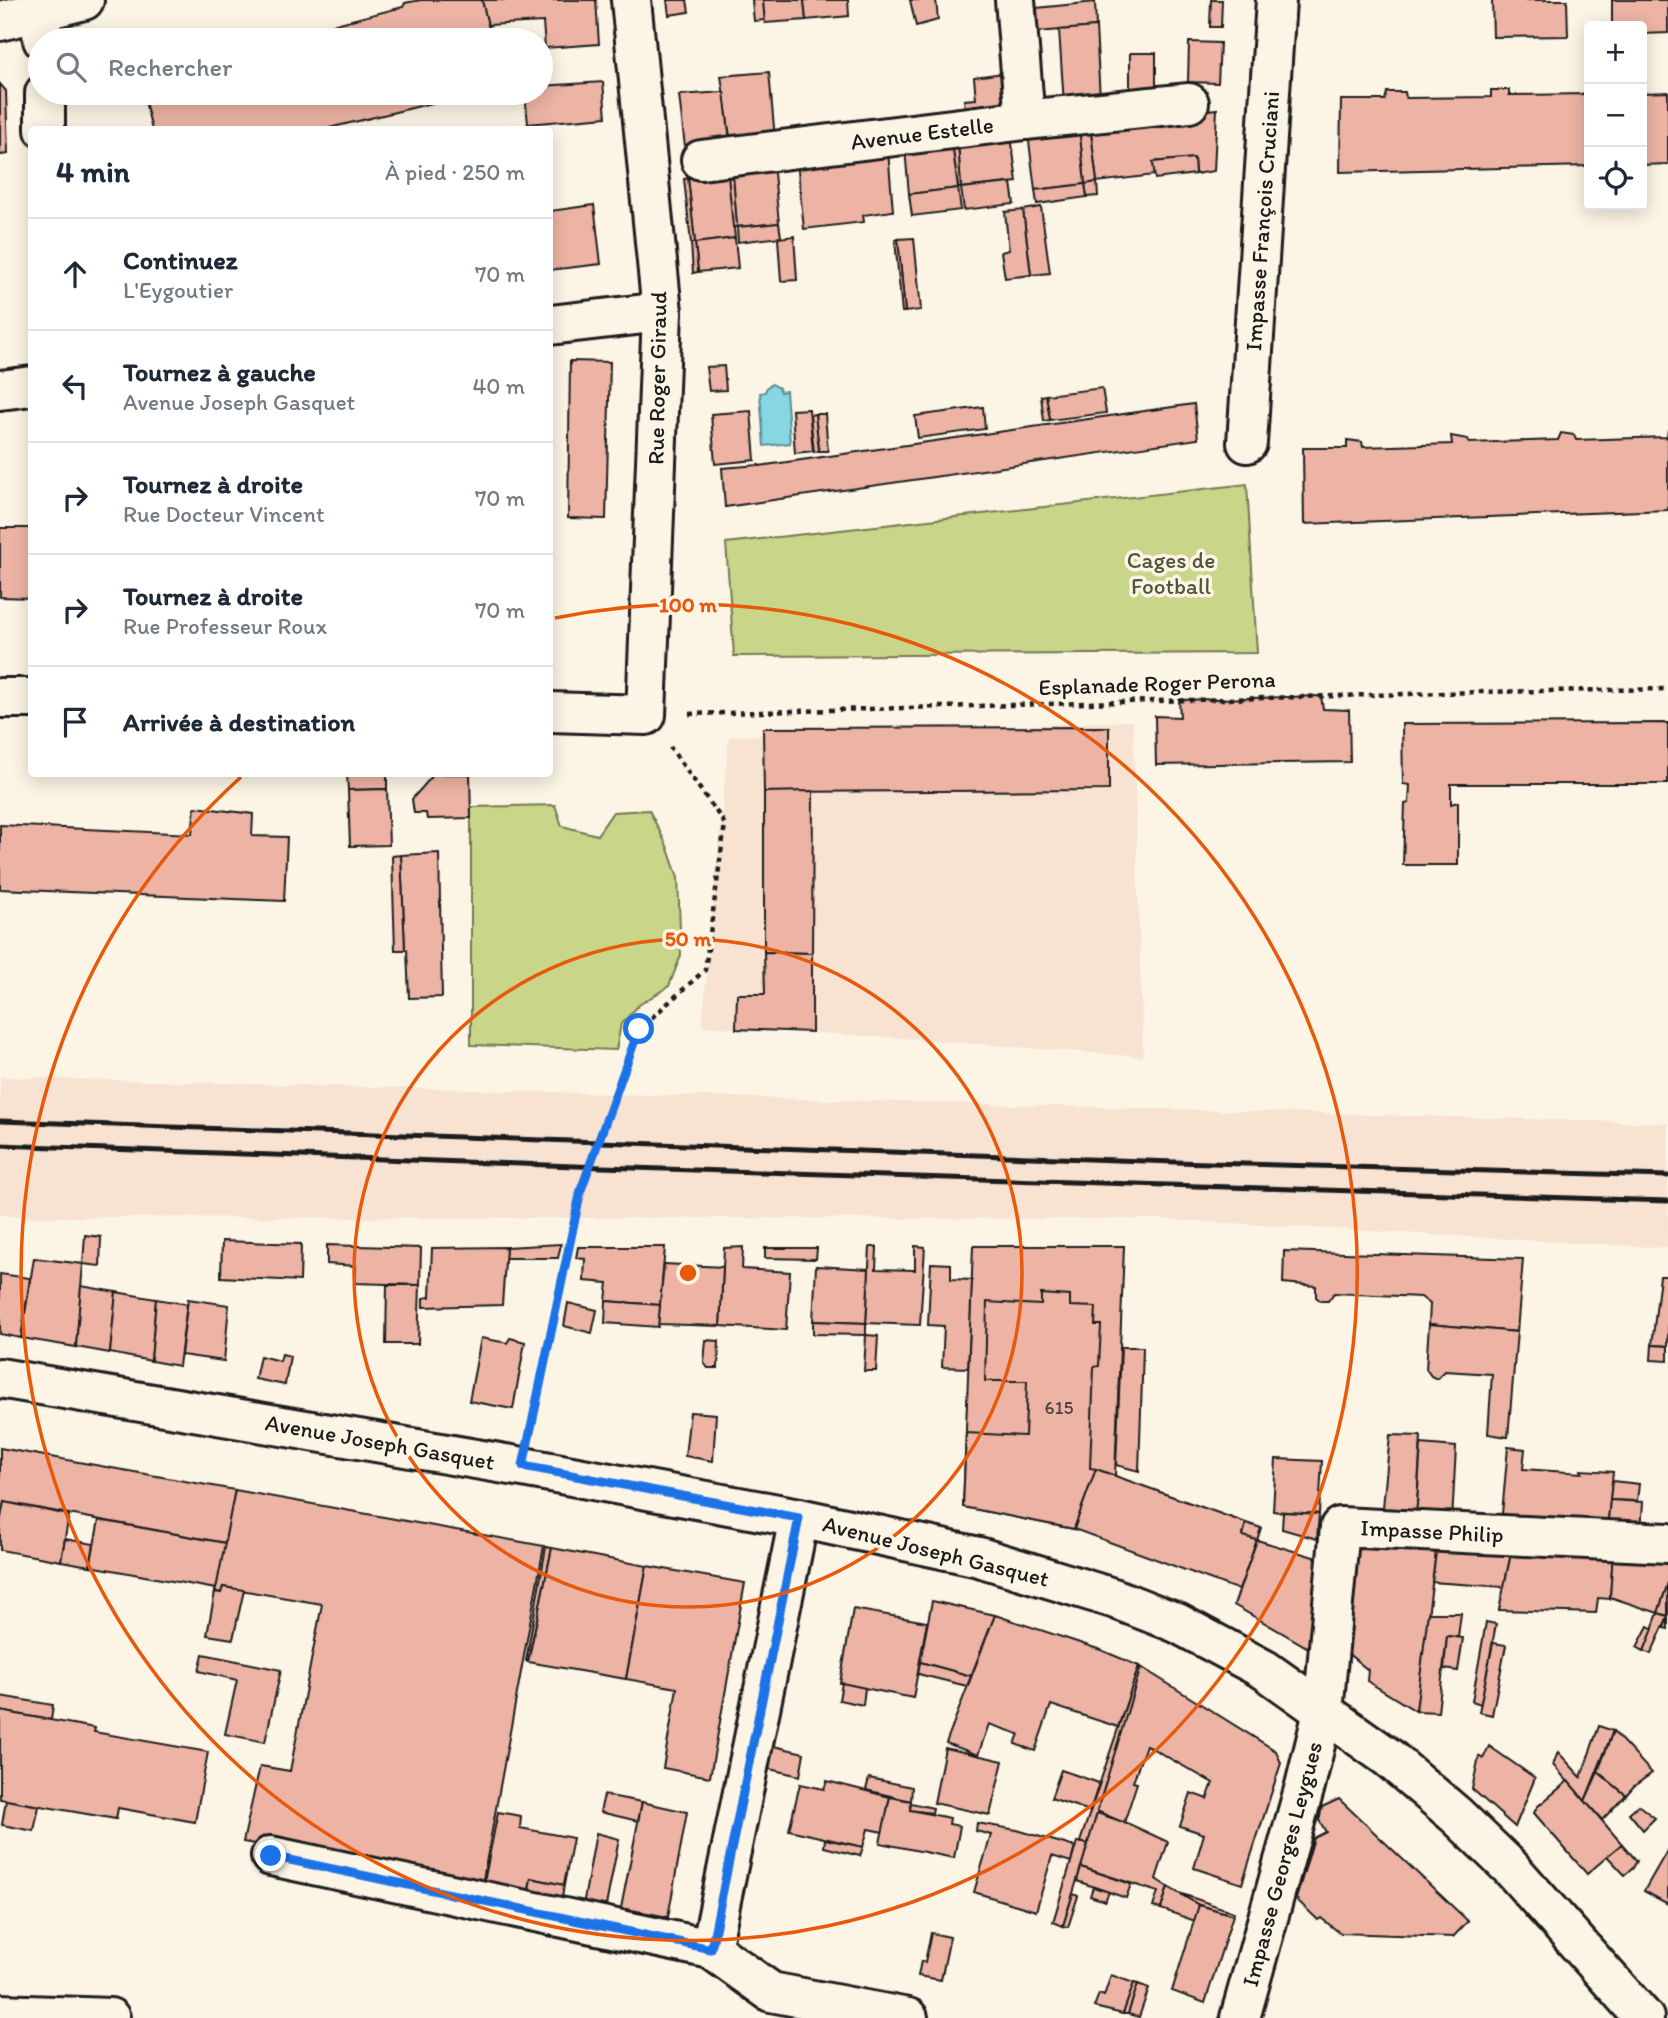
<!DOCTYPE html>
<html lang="fr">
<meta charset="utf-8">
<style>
:root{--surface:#fff;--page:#f2f2f3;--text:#1f2937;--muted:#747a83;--line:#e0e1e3}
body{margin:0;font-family:Itim,sans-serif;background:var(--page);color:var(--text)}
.controls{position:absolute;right:21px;top:21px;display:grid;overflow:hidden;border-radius:7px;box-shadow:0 4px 18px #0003}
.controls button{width:63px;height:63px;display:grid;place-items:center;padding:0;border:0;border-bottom:2px solid var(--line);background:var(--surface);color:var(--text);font:35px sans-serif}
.stop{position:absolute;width:21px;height:21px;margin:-16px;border:5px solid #1a73e8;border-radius:50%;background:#fff}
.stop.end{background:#1a73e8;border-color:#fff;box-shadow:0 2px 7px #0008}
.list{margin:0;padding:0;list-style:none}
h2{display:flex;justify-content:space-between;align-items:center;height:91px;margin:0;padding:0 28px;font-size:30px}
h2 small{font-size:23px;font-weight:400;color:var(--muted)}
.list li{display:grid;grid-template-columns:46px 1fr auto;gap:21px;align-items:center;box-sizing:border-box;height:112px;padding:0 28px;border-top:2px solid var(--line)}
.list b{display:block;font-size:26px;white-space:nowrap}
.list p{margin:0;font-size:23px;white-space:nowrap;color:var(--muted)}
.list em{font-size:23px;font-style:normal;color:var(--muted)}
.icon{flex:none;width:38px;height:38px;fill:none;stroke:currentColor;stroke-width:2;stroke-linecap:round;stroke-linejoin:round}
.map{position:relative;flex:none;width:1668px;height:2018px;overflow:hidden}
.search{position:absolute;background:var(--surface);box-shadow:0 4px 18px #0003;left:28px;top:28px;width:525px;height:77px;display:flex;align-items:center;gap:18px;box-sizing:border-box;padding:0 24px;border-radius:38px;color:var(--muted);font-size:26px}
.panel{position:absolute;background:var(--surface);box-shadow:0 4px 18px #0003;left:28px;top:126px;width:525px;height:651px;border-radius:7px}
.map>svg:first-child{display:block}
</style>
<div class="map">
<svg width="1668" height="2018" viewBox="0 0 1668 2018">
<rect width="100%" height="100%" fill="#fcf5e5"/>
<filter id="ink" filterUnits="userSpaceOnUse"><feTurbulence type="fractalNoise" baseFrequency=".0143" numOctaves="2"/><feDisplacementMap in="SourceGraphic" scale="14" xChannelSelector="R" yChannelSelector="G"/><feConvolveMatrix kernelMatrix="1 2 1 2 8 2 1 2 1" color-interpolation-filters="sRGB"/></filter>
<g filter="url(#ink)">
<g fill="#f8e2d2">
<polygon points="1133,721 1143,1057 900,1038 702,1026 729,736"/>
<polygon points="0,1077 1668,1123 1668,1248 1156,1219 34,1217 0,1215"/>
</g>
<g fill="#c9d588" stroke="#727852" stroke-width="2">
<polygon points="1247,484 1257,653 734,656 726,543"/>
<polygon points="555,805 562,826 597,835 613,812 649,810 667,846 678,878 681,955 669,986 639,1005 621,1024 616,1050 471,1045 471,807"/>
</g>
<polygon fill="#87d7e3" stroke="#5c8c93" stroke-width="2" points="772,384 779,388 780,392 786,391 790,443 764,446 760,393 765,392 767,387"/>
<g fill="#edb4a5" stroke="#1c1c1c" stroke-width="2">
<polygon points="421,0 482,0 492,40 276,40 293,36 293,32 318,27 320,28 403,7 405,3"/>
<polygon points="482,0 596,0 599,44 545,48 543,22 488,25"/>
<polygon points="667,0 687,0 689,12 669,15"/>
<polygon points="752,0 763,0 765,20 754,21"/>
<polygon points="763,0 804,0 806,20 765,23"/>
<polygon points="804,0 848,0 849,16 806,20"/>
<polygon points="910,0 936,0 938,20 916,26"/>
<polygon points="1211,0 1222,0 1221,27 1210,27"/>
<polygon points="1492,0 1567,0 1568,36 1493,37"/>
<polygon points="1612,0 1668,0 1668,33 1642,34 1642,26 1612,26"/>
<polygon points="1095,2 1096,27 1038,32 1037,8"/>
<polygon points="1096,27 1100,99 1064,104 1059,30"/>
<polygon points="1189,42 1220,43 1218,83 1188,82"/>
<rect x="1130" y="53" width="26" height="38"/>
<polygon points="769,72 775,139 731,144 721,76"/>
<polygon points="1011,72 1004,114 966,117 964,100 976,99 974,77"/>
<polygon points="603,82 606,117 528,124 525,93 541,93 541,86"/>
<polygon points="0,84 6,91 8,154 0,155"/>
<polygon points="1491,90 1509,90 1509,95 1589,94 1589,166 1340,172 1341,100 1385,100 1387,92 1405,92 1406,98 1491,97"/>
<polygon points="724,92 730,141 685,147 679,95"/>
<polygon points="1668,92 1668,164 1642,165 1642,93"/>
<polygon points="143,93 474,93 321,130 152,130"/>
<polygon points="1217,109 1214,171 1195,174 1194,158 1153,162 1155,175 1097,182 1090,125"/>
<polygon points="1090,125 1097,182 1085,184 1079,127"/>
<polygon points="1079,127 1085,184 1035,190 1028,133"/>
<polygon points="1011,136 1017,182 961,188 958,142"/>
<polygon points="958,142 961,188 958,188 952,143"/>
<polygon points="952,143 958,188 909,194 905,149"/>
<polygon points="888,151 893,211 863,215 864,222 804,229 797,161"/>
<polygon points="1194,158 1195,174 1155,179 1153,162"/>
<polygon points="773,163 779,223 737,227 732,168"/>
<polygon points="728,174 735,238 695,243 688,178"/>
<polygon points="733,174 737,227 733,227 728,175"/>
<polygon points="688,178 695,243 691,243 684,179"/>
<polygon points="1097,182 1098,196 1087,197 1085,184"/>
<polygon points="1011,183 1014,204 964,210 961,188"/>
<polygon points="1085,184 1087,197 1037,204 1035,190"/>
<polygon points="958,188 961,210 912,216 909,194"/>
<polygon points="594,205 601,264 550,270 550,211"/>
<polygon points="1041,207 1050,273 1031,275 1023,210"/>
<polygon points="1023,210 1031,275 1005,278 1001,252 1009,250 1005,212"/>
<polygon points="779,223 781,237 738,242 737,227"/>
<polygon points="794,236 797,280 781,281 778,238"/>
<polygon points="735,238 738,268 698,272 695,243"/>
<polygon points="914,238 921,310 905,312 898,239"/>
<polygon points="898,239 905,312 902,312 895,240"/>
<polygon points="691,243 695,243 698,272 693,273"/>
<polygon points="570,361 610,362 606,519 568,518"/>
<polygon points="724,366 726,390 709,391 706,367"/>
<polygon points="1102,388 1106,413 1050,420 1046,395"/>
<polygon points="1046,395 1050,420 1044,421 1041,396"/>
<polygon points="1194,404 1198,439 725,507 722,468 759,465 759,466"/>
<polygon points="983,407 985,429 918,438 915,416"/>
<polygon points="809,409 813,451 795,453 792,410"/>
<polygon points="751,411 755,460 715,464 711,414"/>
<polygon points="815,414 825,414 828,451 819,451"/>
<polygon points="815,414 819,451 814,452 810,415"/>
<polygon points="1668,429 1668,510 1304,524 1303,448 1347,448 1347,440 1362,442 1363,447 1452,444 1451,436 1468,439 1469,443 1558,440 1561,433 1574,435 1576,440 1667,437"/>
<polygon points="0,528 32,528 32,598 0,597"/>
<polygon points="1321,696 1323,709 1349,710 1350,762 1156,765 1155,716 1180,717 1179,700"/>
<polygon points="1668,723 1668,784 1451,784 1451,804 1458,802 1458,865 1403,865 1405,804 1409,803 1410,785 1403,784 1402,724"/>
<polygon points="1109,727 1109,790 764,792 763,728"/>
<polygon points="347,774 387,774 387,789 348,790"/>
<polygon points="434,774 470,774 471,818 427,819 426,813 414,813 412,799"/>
<polygon points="387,789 389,845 350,846 348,790"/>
<polygon points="813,791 812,953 764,952 764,792"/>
<polygon points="195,807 253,814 252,836 287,837 284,901 0,889 0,825 192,834"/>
<polygon points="439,853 442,997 409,998 407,950 405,950 401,855"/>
<polygon points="401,855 405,950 395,950 392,856"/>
<polygon points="764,952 812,953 812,1032 736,1029 737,994 765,994"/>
<polygon points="85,1235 101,1237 100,1266 83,1264"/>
<polygon points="222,1241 301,1244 300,1281 221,1277"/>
<polygon points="561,1244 558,1258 505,1258 506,1247"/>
<polygon points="327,1245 421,1248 420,1285 355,1283 356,1266 327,1264"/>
<polygon points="915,1246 925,1247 920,1325 866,1323 870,1247 877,1247 876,1269 915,1270"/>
<polygon points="973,1246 1124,1246 1115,1476 1096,1469 1074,1529 963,1507"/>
<polygon points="506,1247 502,1305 423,1307 423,1298 430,1297 432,1248"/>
<polygon points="578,1247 665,1247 660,1305 606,1301 608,1283 584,1281 585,1259 576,1258"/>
<polygon points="743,1247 742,1269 790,1272 786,1330 720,1326 724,1248"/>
<polygon points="765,1248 817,1248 816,1259 765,1258"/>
<polygon points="1284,1251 1523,1259 1517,1332 1429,1324 1430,1304 1421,1297 1334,1293 1328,1301 1321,1301 1316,1297 1316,1286 1283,1283"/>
<polygon points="34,1258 83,1264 76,1347 21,1338"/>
<polygon points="931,1263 951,1264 951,1279 972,1280 968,1368 942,1367 944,1326 928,1325"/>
<polygon points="664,1264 723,1267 720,1326 658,1324"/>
<polygon points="816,1266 869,1269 866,1323 813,1321"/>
<polygon points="0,1274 30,1278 21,1338 0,1334"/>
<polygon points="1660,1276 1668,1276 1668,1346 1652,1345"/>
<polygon points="387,1285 420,1285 418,1344 386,1344"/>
<polygon points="81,1286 116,1292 110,1353 76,1347"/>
<polygon points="116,1292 156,1299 151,1361 110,1353"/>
<polygon points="1041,1294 1070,1296 1070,1306 1096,1307 1095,1325 1101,1325 1099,1366 1094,1367 1090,1468 1096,1469 1074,1529 963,1507 966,1433 1025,1436 1027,1381 985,1381 987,1302 1041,1305"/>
<polygon points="156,1299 187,1304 179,1366 151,1361"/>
<polygon points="188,1299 229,1305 224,1361 181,1355"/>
<polygon points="606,1301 660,1305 658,1327 605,1323"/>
<polygon points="568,1303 597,1310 592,1333 564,1326"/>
<polygon points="813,1321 866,1323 866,1335 813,1334"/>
<polygon points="1429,1324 1517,1332 1508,1437 1488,1434 1492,1374 1445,1371 1437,1379 1431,1376 1426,1369"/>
<polygon points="866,1335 878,1336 876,1371 864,1371"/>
<polygon points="481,1338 507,1343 510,1338 525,1342 513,1409 469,1401"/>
<polygon points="706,1340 719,1341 718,1368 708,1368 704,1363"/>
<polygon points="1652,1345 1668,1346 1668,1361 1651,1360"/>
<polygon points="1121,1347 1143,1347 1139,1471 1116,1465"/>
<polygon points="282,1354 290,1356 285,1385 255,1379 260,1356 280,1361"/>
<polygon points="690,1412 716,1414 713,1461 685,1456"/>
<polygon points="1390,1435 1421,1436 1416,1520 1382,1518"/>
<polygon points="1421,1444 1456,1447 1452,1522 1416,1520"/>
<polygon points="1508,1447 1525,1449 1523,1469 1582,1473 1581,1470 1613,1472 1607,1530 1501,1525"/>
<polygon points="0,1448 235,1490 225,1543 4,1502 0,1523"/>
<polygon points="1276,1459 1322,1461 1319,1514 1273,1511"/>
<polygon points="1096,1469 1246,1523 1243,1536 1257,1540 1239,1590 1074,1529"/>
<polygon points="1612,1481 1639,1484 1637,1501 1610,1500"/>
<polygon points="235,1490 544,1546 482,1885 243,1842 260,1766 290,1771 322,1604 223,1587 221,1593 215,1592"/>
<polygon points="1610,1500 1643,1502 1641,1532 1607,1530"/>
<polygon points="4,1502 69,1515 61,1561 0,1550 0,1523"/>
<polygon points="1283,1512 1319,1514 1317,1539 1282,1529"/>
<polygon points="99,1520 225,1543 216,1589 90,1566"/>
<polygon points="1246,1523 1261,1528 1257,1540 1243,1536"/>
<polygon points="65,1539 94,1544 90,1566 61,1561"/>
<polygon points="1257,1540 1317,1558 1312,1650 1234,1605"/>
<polygon points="1364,1542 1437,1545 1416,1711 1367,1681 1368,1670 1346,1652 1351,1555"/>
<polygon points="1437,1545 1512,1549 1504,1587 1432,1582"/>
<polygon points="546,1547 552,1548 528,1662 526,1661"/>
<polygon points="552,1548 647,1566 626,1679 528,1662"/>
<polygon points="1512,1549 1613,1552 1610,1599 1598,1598 1596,1613 1499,1610"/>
<polygon points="1613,1552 1668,1555 1668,1583 1658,1613 1610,1597"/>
<polygon points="647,1566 745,1583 710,1777 663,1768 677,1688 626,1679"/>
<polygon points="1668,1583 1668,1629 1664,1628 1668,1616 1658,1613"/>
<polygon points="223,1587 244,1590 233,1639 207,1635 215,1592 221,1593"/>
<polygon points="932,1601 995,1615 971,1676 920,1662"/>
<polygon points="853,1609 927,1622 913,1698 840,1683"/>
<polygon points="1428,1613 1461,1613 1458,1637 1447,1636 1438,1712 1416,1711"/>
<polygon points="1658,1613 1668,1616 1651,1654 1644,1651"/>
<polygon points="995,1615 1101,1650 1139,1666 1118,1727 1051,1705 1035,1751 1015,1744 1019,1734 989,1724 978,1755 946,1743"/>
<polygon points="1486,1622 1496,1624 1481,1704 1472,1701"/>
<polygon points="1648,1626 1653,1629 1644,1651 1637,1647"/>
<polygon points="1447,1636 1463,1638 1458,1671 1444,1669"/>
<polygon points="1493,1643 1506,1645 1492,1715 1479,1712"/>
<polygon points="203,1654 281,1670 265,1742 225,1734 237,1680 199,1671"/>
<polygon points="920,1662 971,1676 967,1686 918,1674"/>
<polygon points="1139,1666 1141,1667 1088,1844 1080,1842"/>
<polygon points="1141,1667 1276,1751 1281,1763 1242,1884 1194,1868 1204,1834 1180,1826 1191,1793 1207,1799 1213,1783 1146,1745 1133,1782 1137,1783 1124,1823 1097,1811"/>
<polygon points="842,1683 865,1688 863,1705 839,1700"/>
<polygon points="0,1696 53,1705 51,1720 0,1711"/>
<polygon points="0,1711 95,1728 94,1732 208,1752 195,1822 118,1808 116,1819 0,1799"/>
<polygon points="1599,1726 1613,1731 1585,1801 1553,1765 1558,1752 1581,1777"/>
<polygon points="1613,1731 1652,1773 1634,1786 1626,1795 1598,1772"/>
<polygon points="769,1745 804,1753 800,1776 765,1768"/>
<polygon points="1489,1746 1535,1778 1515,1827 1472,1789 1479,1756 1483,1759"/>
<polygon points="945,1748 1003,1761 990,1815 934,1803"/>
<polygon points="1061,1770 1099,1783 1090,1811 1051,1798"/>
<polygon points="1598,1772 1626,1795 1602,1820 1585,1801"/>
<polygon points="869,1778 912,1787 911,1801 866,1790"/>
<polygon points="827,1781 890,1797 883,1832 868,1829 863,1847 789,1830 800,1784 824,1789"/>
<polygon points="1568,1781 1622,1844 1587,1874 1534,1813 1537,1807"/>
<polygon points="604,1795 642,1802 638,1821 600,1812"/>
<polygon points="890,1797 911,1801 910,1810 950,1818 949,1824 960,1826 954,1858 880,1843"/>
<polygon points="1339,1799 1468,1921 1453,1937 1340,1933 1321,1918 1318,1920 1296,1899 1314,1838 1326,1832 1319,1820 1322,1807"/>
<polygon points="6,1800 39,1806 34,1831 2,1825"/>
<polygon points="642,1802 687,1812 668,1917 626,1909 623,1918 619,1918"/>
<polygon points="911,1803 933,1808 932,1813 910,1810"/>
<polygon points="1638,1805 1655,1818 1643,1830 1629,1813"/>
<polygon points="498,1812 521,1816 520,1828 573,1838 564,1885 531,1878 529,1891 484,1882"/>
<polygon points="1097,1813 1129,1824 1168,1842 1156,1879 1168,1887 1161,1909 1153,1907 1158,1892 1081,1867"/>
<polygon points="977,1823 1017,1830 1075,1847 1071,1862 1052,1856 1036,1911 974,1892 991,1835 976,1831"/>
<polygon points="596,1833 619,1839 603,1921 581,1917"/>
<polygon points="825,1839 863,1847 860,1856 824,1847"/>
<polygon points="1077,1842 1088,1844 1063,1926 1053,1922"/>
<polygon points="1622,1844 1637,1861 1633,1868 1625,1875 1607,1856"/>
<polygon points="1668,1849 1668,1904 1644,1891"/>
<polygon points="1081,1867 1131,1884 1126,1898 1077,1881"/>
<polygon points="531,1878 564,1885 562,1898 529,1891"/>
<polygon points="1093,1887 1109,1892 1105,1901 1090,1896"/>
<polygon points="1168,1887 1199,1905 1195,1921 1161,1909"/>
<polygon points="1179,1893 1234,1912 1233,1915 1199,1905"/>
<polygon points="1073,1894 1078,1896 1068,1927 1063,1926"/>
<polygon points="1199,1905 1233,1915 1205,2003 1172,1991"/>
<polygon points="931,1933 950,1937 941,1980 918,1976 921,1961 925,1962"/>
<polygon points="1111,1975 1134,1983 1123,2014 1094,2007 1099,1994 1104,1996"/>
<polygon points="1134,1983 1138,1984 1128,2014 1123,2014"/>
<polygon points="1138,1984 1149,1988 1139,2017 1128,2014"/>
</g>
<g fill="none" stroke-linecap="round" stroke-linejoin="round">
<defs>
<g id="minor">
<polyline points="39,12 43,40"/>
<polyline points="1025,120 1189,103"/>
<polyline points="45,130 45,93"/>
<polyline points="701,160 1025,120 1015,0"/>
<polyline points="550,325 662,312"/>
<polyline points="0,390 32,386"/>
<polyline points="1247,443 1276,0"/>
<polyline points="0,698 32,698"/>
<polyline points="550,712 646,715 662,312 631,0"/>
<polyline points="271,1856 711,1949 771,1992 908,2018"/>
<polyline points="711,1949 799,1518"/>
<polyline points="1240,2018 1305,1786 1323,1712 1340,1527 1668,1543"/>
</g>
<g id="primary">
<polyline points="0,21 84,0"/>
<polyline points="0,1378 523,1467 799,1518 979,1557 1113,1598 1177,1623 1265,1670 1389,1758 1456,1815 1510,1867 1644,2018"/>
</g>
<polyline id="motorway" points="0,2014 110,2018"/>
</defs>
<use href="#minor" stroke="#1c1c1c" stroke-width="44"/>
<use href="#primary" stroke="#1c1c1c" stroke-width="44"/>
<use href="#motorway" stroke="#1c1c1c" stroke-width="44"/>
<g stroke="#1c1c1c" stroke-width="4.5" stroke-dasharray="5 5" stroke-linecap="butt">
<polyline points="689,714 1480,692 1668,689"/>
<polyline points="532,1427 581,1190 639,1029 705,970 725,824 670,747"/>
</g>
<use href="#minor" stroke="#fcf5e5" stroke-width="38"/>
<use href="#primary" stroke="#fcf5e5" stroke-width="38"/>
<use href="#motorway" stroke="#fcf5e5" stroke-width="38"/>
<g stroke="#1c1c1c" stroke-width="5">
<polyline points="0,1121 1175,1162 1668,1176"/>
<polyline points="0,1145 602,1167 1668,1201"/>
</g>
</g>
</g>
<g fill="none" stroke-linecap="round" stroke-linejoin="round" filter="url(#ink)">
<polyline stroke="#1a73e8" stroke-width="9" points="271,1856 711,1949 799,1518 523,1466 581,1190 639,1029"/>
</g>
<g fill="none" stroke="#e8590c" stroke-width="3.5">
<circle cx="688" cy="1273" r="334"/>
<path d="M555 618A668 668 0 1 1 241 777"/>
</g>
<g text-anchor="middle" stroke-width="7" stroke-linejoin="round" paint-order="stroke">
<g font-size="19" fill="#50423e">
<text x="1059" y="1414">615</text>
</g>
<g font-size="23" fill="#1c1c1c" stroke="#fcf5e5">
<text transform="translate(922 133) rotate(-7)" y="8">Avenue Estelle</text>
<text transform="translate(1262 221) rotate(-86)" y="8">Impasse François Cruciani</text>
<text transform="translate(657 378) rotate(-89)" y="8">Rue Roger Giraud</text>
<text transform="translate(1157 683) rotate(-2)" y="8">Esplanade Roger Perona</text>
<text transform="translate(380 1442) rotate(10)" y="8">Avenue Joseph Gasquet</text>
<text transform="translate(1432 1531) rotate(3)" y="8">Impasse Philip</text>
<text transform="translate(936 1551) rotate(14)" y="8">Avenue Joseph Gasquet</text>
<text transform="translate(1282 1864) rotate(-75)" y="8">Impasse Georges Leygues</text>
</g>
<g font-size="23" fill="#50543c" stroke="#fcf5e5">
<text x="1171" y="568">Cages de<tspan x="1171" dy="26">Football</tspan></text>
</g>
</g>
<circle cx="688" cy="1273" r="10" fill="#e8590c" stroke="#fcf5e5" stroke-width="3.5"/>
<g font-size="21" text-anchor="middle" font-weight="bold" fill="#e8590c" stroke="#fcf5e5" stroke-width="7" stroke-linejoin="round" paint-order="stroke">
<text x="688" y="612">100 m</text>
<text x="688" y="946">50 m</text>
</g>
</svg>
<div class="controls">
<button>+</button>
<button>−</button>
<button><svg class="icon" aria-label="locate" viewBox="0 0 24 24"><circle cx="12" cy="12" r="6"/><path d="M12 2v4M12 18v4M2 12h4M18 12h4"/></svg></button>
</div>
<div class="stop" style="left:639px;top:1029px"></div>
<div class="stop end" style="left:271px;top:1856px"></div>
<div class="search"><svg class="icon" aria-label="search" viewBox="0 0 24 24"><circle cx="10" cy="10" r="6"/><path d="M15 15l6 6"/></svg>Rechercher</div>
<section class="panel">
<h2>4 min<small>À pied · 250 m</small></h2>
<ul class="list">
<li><svg class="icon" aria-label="ahead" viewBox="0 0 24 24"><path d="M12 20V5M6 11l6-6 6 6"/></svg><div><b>Continuez</b><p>L'Eygoutier</p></div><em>70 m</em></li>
<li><svg class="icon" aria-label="left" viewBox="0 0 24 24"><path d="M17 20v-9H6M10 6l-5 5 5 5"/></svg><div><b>Tournez à gauche</b><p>Avenue Joseph Gasquet</p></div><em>40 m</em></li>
<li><svg class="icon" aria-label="right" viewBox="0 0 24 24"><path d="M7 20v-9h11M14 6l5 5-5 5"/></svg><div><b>Tournez à droite</b><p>Rue Docteur Vincent</p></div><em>70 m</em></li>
<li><svg class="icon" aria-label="right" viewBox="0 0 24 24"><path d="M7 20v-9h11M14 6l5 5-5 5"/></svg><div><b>Tournez à droite</b><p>Rue Professeur Roux</p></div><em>70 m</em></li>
<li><svg class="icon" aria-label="arrive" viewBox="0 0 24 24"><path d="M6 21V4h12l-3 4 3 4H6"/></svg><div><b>Arrivée à destination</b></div></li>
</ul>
</section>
</div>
